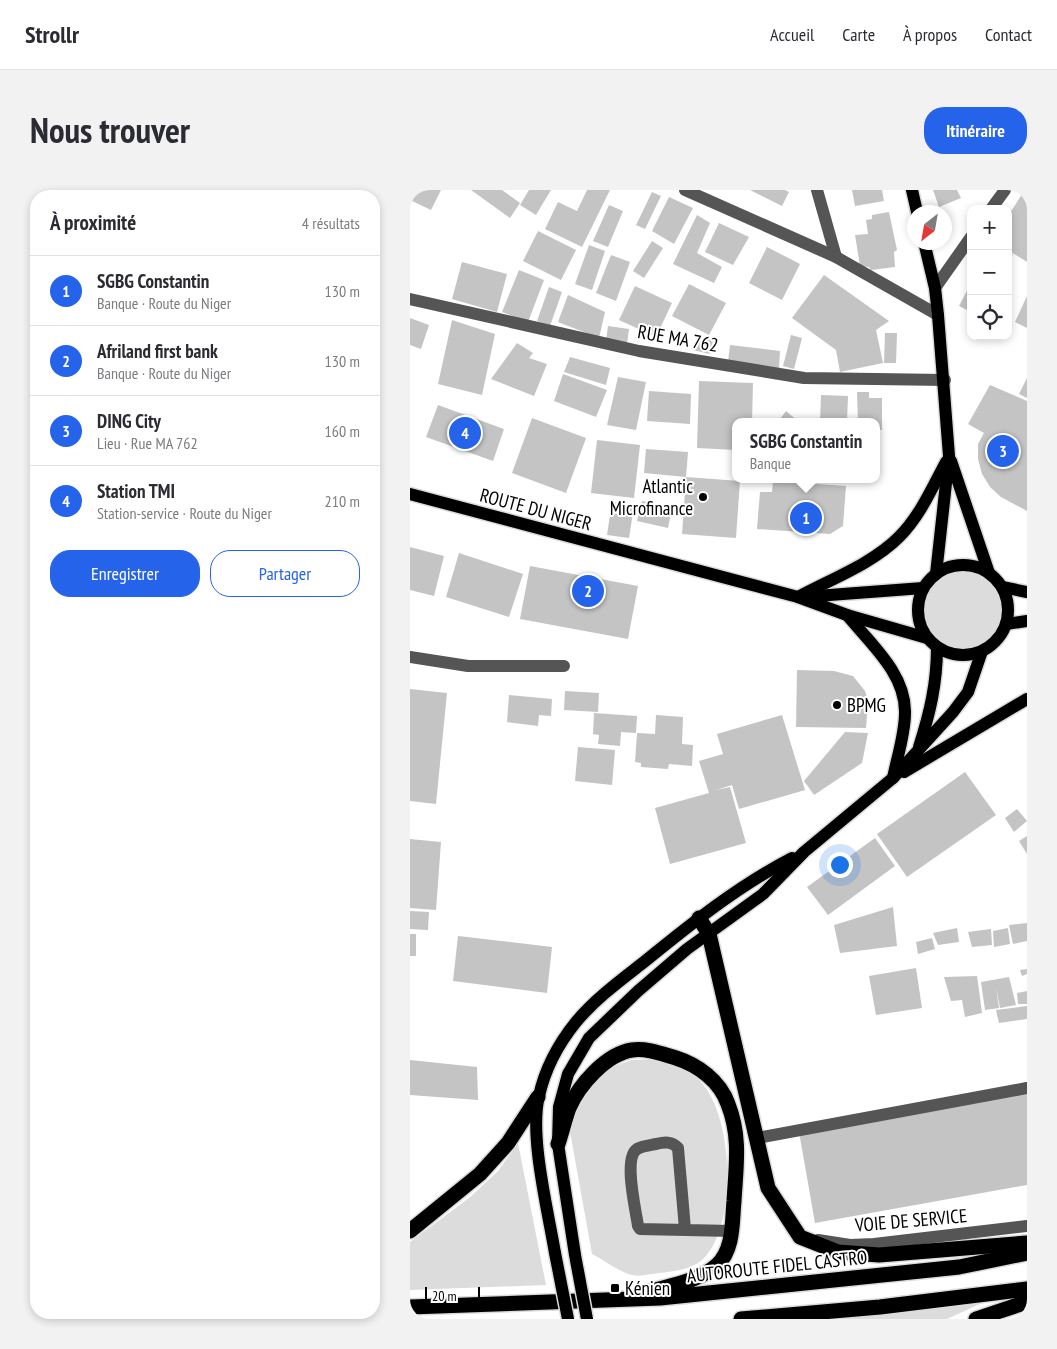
<!DOCTYPE html>
<html lang="fr">
<meta charset="utf-8">
<style>
:root{--surface:#fff;--page:#f2f2f3;--text:#2b2b33;--muted:#7c7c81;--line:#e1e1e2;--accent:#2563eb}
body{margin:0;font-family:"PT Sans Narrow",sans-serif;background:var(--page);color:var(--text)}
.controls{position:absolute;right:15px;top:15px;display:grid;overflow:hidden;border-radius:10px;box-shadow:0 2px 8px #0003}
.controls button{width:45px;height:45px;display:grid;place-items:center;padding:0;border:0;border-bottom:1px solid var(--line);background:var(--surface);color:var(--text);font:25px sans-serif}
.compass{position:absolute;left:497px;top:15px;width:45px;height:45px;border-radius:50%;background:var(--surface);box-shadow:0 2px 8px #0003;rotate:211deg}
.scale{position:absolute;left:15px;bottom:12px;width:55px;box-sizing:border-box;padding-left:5px;border:2px solid #000;border-top:0;font-size:14px;line-height:18px;white-space:nowrap;color:#000;-webkit-text-stroke:4px #fff;paint-order:stroke}
.you{position:absolute;left:429px;top:674px;width:18px;height:18px;margin:-12px;border:4px solid #fff;border-radius:50%;background:#1a73e8;box-shadow:0 0 0 8px #1a73e833}
.badge{display:grid;place-items:center;width:32px;height:32px;border-radius:50%;background:var(--accent);color:#fff;font-size:16px;font-weight:700}
.pin{position:absolute;translate:-50% -50%;border:2px solid #fff;box-shadow:0 1px 5px #0006}
.popup{position:absolute;left:322px;top:228px;width:148px;height:65px;box-sizing:border-box;display:grid;place-content:center;border-radius:10px;background:var(--surface);filter:drop-shadow(0 1px 4px #0005);font-size:16px;white-space:nowrap;color:var(--muted)}
.popup b{font-size:19px;color:var(--text)}
.popup::after{content:'';position:absolute;left:50%;top:100%;margin-left:-10px;border:10px solid transparent;border-top-color:var(--surface)}
.list{margin:0;padding:0;list-style:none}
h2{display:flex;justify-content:space-between;align-items:center;height:65px;margin:0;padding:0 20px;font-size:21px}
h2 small{font-size:16px;font-weight:400;color:var(--muted)}
.list li{display:grid;grid-template-columns:32px 1fr auto;gap:15px;align-items:center;box-sizing:border-box;height:70px;padding:0 20px;border-top:1px solid var(--line)}
.list b{display:block;font-size:19px;white-space:nowrap}
.list p{margin:0;font-size:16px;white-space:nowrap;color:var(--muted)}
.list em{font-size:16px;font-style:normal;color:var(--muted)}
.actions{display:flex;gap:10px;padding:15px 20px}
.actions a{flex:1;padding:11px 0;border:1px solid var(--accent);border-radius:20px;text-align:center;font-size:18px;color:var(--accent)}
.actions .main{background:var(--accent);color:#fff}
.icon{flex:none;width:28px;height:28px;fill:none;stroke:currentColor;stroke-width:2;stroke-linecap:round;stroke-linejoin:round}
.map{position:relative;flex:none;width:617px;height:1129px;overflow:hidden;border-radius:20px}
header{display:flex;align-items:center;gap:30px;box-sizing:border-box;height:70px;padding:0 25px;background:var(--surface);border-bottom:1px solid var(--line)}
header strong{font-size:24px}
nav{display:flex;gap:28px;margin-inline-start:auto;font-size:18px}
.intro{display:flex;align-items:center;justify-content:space-between;box-sizing:border-box;height:120px;padding:0 30px}
h1{margin:0;font-size:35px}
.button{padding:12px 22px;border-radius:20px;background:var(--accent);color:#fff;font-size:18px;font-weight:700}
main{display:flex;gap:30px;padding:0 30px}
aside{flex:1;background:var(--surface);border-radius:20px;box-shadow:0 2px 8px #0003}
.map>svg:first-child{display:block}
</style>
<header>
<strong>Strollr</strong>
<nav><a>Accueil</a><a>Carte</a><a>À propos</a><a>Contact</a></nav>
</header>
<div class="intro"><h1>Nous trouver</h1><a class="button">Itinéraire</a></div>
<main>
<aside>
<h2>À proximité<small>4 résultats</small></h2>
<ul class="list">
<li><span class="badge">1</span><div><b>SGBG Constantin</b><p>Banque · Route du Niger</p></div><em>130 m</em></li>
<li><span class="badge">2</span><div><b>Afriland first bank</b><p>Banque · Route du Niger</p></div><em>130 m</em></li>
<li><span class="badge">3</span><div><b>DING City</b><p>Lieu · Rue MA 762</p></div><em>160 m</em></li>
<li><span class="badge">4</span><div><b>Station TMI</b><p>Station-service · Route du Niger</p></div><em>210 m</em></li>
</ul>
<div class="actions"><a class="main">Enregistrer</a><a>Partager</a></div>
</aside>
<div class="map">
<svg width="617" height="1129" viewBox="0 0 617 1129">
<rect width="100%" height="100%" fill="#fff"/>
<g fill="#dcdcdc">
<circle cx="552" cy="419" r="41"/>
<path d="M247,869c15,5 31,10 43,22 34,35 37,141 5,176 -12,13 -30,14 -46,16 -8,1 -19,4 -27,2 -13,-3 -28,-15 -40,-21l-23,-128 7,-24 14,-20 19,-14 23,-8z"/>
<polygon points="108,953 136,1095 0,1100 0,1052 59,1008 88,981"/>
<polygon points="581,1109 537,1129 377,1129"/>
</g>
<g fill="#c4c4c4">
<polygon points="0,0 31,0 21,20 0,10"/>
<polygon points="61,0 92,0 110,13 100,28"/>
<polygon points="119,0 141,0 126,25 110,15"/>
<polygon points="177,0 200,0 172,57 135,39 148,12 167,21"/>
<polygon points="340,0 375,0 379,2 372,16"/>
<polygon points="442,0 472,0 474,11 445,16"/>
<polygon points="523,0 547,0 551,8 529,17"/>
<polygon points="614,1 617,3 617,72 598,60 598,26"/>
<polygon points="242,2 251,6 235,39 226,35"/>
<polygon points="259,7 283,18 264,54 242,41"/>
<polygon points="199,15 213,21 198,57 183,51"/>
<polygon points="479,22 487,60 484,62 485,77 461,80 459,77 450,76 445,45 458,44 456,30 462,29 462,25"/>
<polygon points="287,25 300,33 287,63 312,77 304,93 263,74"/>
<polygon points="309,33 339,47 323,75 295,62"/>
<polygon points="128,41 166,60 151,90 113,71"/>
<polygon points="242,51 253,58 234,88 223,81"/>
<polygon points="179,55 195,61 182,100 165,94"/>
<polygon points="357,57 390,74 372,110 339,93"/>
<polygon points="598,62 603,64 598,74"/>
<polygon points="201,65 220,72 206,111 186,103"/>
<polygon points="52,72 97,84 87,122 42,109"/>
<polygon points="109,80 134,90 118,132 92,122"/>
<polygon points="414,85 479,131 466,140 473,173 430,182 426,160 382,128"/>
<polygon points="561,93 561,122 549,116"/>
<polygon points="279,94 316,113 299,145 262,126"/>
<polygon points="225,96 262,113 246,147 209,130"/>
<polygon points="139,97 152,102 140,136 127,131"/>
<polygon points="158,105 195,122 189,148 148,132"/>
<polygon points="617,106 617,138 605,132"/>
<polygon points="0,128 19,135 11,159 0,155"/>
<polygon points="42,130 85,144 72,205 28,194"/>
<polygon points="198,136 219,139 217,154 196,151"/>
<polygon points="475,143 487,143 486,173 474,173"/>
<polygon points="381,145 392,148 384,179 373,176"/>
<polygon points="287,146 303,150 300,164 283,160"/>
<polygon points="107,153 123,163 119,168 137,174 124,206 81,189"/>
<polygon points="320,155 370,161 369,178 318,172"/>
<polygon points="160,167 200,178 196,195 154,182"/>
<polygon points="153,184 197,200 186,227 144,211"/>
<polygon points="208,187 236,192 226,240 197,235"/>
<polygon points="617,188 617,208 609,204"/>
<polygon points="289,191 343,193 342,232 326,232 326,260 287,258"/>
<polygon points="580,195 617,211 617,321 591,307 580,297 572,284 568,269 568,254 574,243 558,234"/>
<polygon points="239,201 281,204 280,234 237,231"/>
<polygon points="447,202 459,202 459,208 472,208 472,240 466,240 466,232 448,232"/>
<polygon points="411,205 438,206 437,232 410,232"/>
<polygon points="28,215 94,239 83,271 16,247"/>
<polygon points="376,221 389,232 368,232"/>
<polygon points="122,228 176,248 156,303 102,283"/>
<polygon points="187,250 230,255 224,308 181,303"/>
<polygon points="236,259 278,262 276,287 234,283"/>
<polygon points="276,287 330,291 326,348 272,344"/>
<polygon points="363,291 436,296 433,336 420,344 347,339 350,302 362,302"/>
<polygon points="232,311 262,318 258,338 227,331"/>
<polygon points="202,312 224,316 219,348 197,345"/>
<polygon points="0,357 34,366 24,406 0,400"/>
<polygon points="49,363 113,384 99,427 36,407"/>
<polygon points="120,376 228,396 218,449 110,429"/>
<polygon points="387,480 424,481 443,486 455,501 458,511 456,538 386,537"/>
<polygon points="0,499 37,503 26,614 0,611"/>
<polygon points="155,501 189,503 188,522 154,520"/>
<polygon points="99,505 142,509 141,526 129,525 128,536 97,532"/>
<polygon points="184,523 227,526 226,543 211,542 210,556 188,554 189,545 183,544"/>
<polygon points="246,525 273,527 272,554 283,555 282,576 259,574 258,579 231,577 231,573 225,572 227,543 245,544"/>
<polygon points="372,525 395,600 329,619 322,595 306,600 320,597 336,653 260,674 245,618 299,603 289,571 313,564 307,544"/>
<polygon points="435,542 458,543 452,573 404,605 394,591"/>
<polygon points="168,557 205,560 202,595 165,591"/>
<polygon points="555,582 586,625 497,687 467,644"/>
<polygon points="607,619 617,631 604,642 595,628"/>
<polygon points="617,646 617,664 609,651"/>
<polygon points="465,648 485,676 418,725 397,697"/>
<polygon points="0,649 31,652 26,720 0,718"/>
<polygon points="483,717 487,756 430,763 424,735"/>
<polygon points="0,721 19,722 18,740 0,739"/>
<polygon points="617,733 617,751 603,754 599,735"/>
<polygon points="547,738 549,752 528,755 523,743"/>
<polygon points="598,738 600,754 584,757 583,741"/>
<polygon points="581,739 582,755 562,757 558,742"/>
<rect x="0" y="744" width="6" height="22"/>
<polygon points="48,746 142,757 137,803 43,791"/>
<polygon points="522,748 525,759 508,764 506,752"/>
<polygon points="506,778 512,818 466,825 459,786"/>
<polygon points="617,779 617,784 612,786 610,780"/>
<polygon points="567,786 572,823 555,827 552,810 541,811 534,787"/>
<polygon points="599,787 606,815 590,818 586,798 589,818 575,820 571,792"/>
<polygon points="617,801 617,814 608,814 607,803"/>
<polygon points="617,816 617,829 589,833 586,820"/>
<polygon points="0,870 67,877 68,910 0,905"/>
<polygon points="617,902 617,995 405,1033 389,942"/>
</g>
<g fill="none" stroke-linecap="round" stroke-linejoin="round">
<defs>
<g id="major">
<polyline points="502,0 507,22"/>
<polyline points="514,52 525,98 528,125 539,266 526,384"/>
<polyline points="541,271 579,383"/>
<polyline points="0,304 388,407 437,425 517,448"/>
<circle cx="553" cy="420" r="45"/>
<polyline points="592,397 617,402"/>
<path d="M388,407c33,-18 74,-33 101,-60 21,-21 33,-49 47,-75"/>
<polyline points="393,407 513,398"/>
<path d="M437,425c24,29 59,59 58,98 0,21 -8,45 -12,65"/>
<polyline points="596,434 617,431"/>
<path d="M509,557c11,-34 18,-64 18,-100"/>
<polyline points="494,582 617,509"/>
<path d="M145,1063c-7,-42 -26,-118 -16,-157 6,-27 20,-53 37,-74 19,-23 45,-42 68,-60 48,-39 94,-76 148,-104"/>
<polyline points="165,1065 148,954 149,917 158,884 179,848 228,801 277,759 353,704 394,662 483,588 543,522 558,502 572,461"/>
</g>
<g id="highway">
<polyline points="289,728 299,744 358,998 390,1047 428,1062 469,1065 617,1053"/>
<path d="M148,954c4,-12 7,-25 11,-36 10,-23 37,-54 63,-58 15,-2 30,4 44,8 22,7 44,23 52,46 13,33 8,62 6,97 -2,20 0,49 -17,64 -18,16 -44,20 -66,26"/>
<polyline points="0,1041 70,984 98,953 128,907"/>
<polyline points="0,1117 250,1108 549,1077 617,1063"/>
<polyline points="331,1129 470,1117 617,1099"/>
<polyline points="566,1129 617,1112"/>
</g>
</defs>
<use href="#major" stroke="#dbdbdb" stroke-width="15"/>
<use href="#highway" stroke="#dbdbdb" stroke-width="18"/>
<g stroke="#555" stroke-width="12">
<polyline points="275,0 426,67 528,125"/>
<polyline points="407,0 426,67"/>
<polyline points="581,19 595,0"/>
<polyline points="525,98 561,47"/>
<polyline points="0,109 229,161 394,188 535,190"/>
<polyline points="0,467 58,476 154,476"/>
<polyline points="347,948 617,898"/>
<path d="M275,1039l-7,-81c-6,-7 -14,-6 -22,-4 -5,1 -14,2 -19,5 -14,9 -1,62 1,77l2,3 92,2"/>
<polyline points="408,1050 440,1055 464,1054 617,1036"/>
</g>
<use href="#major" stroke="#000" stroke-width="12"/>
<use href="#highway" stroke="#000" stroke-width="15"/>
<defs>
<g id="major-bridge">
<polyline points="145,1063 158,1129"/>
<polyline points="165,1065 177,1129"/>
</g>
</defs>
<use href="#major-bridge" stroke="#dbdbdb" stroke-width="15" stroke-linecap="butt"/>
<use href="#major-bridge" stroke="#000" stroke-width="12"/>
</g>
<g fill="#000" stroke="#fff" stroke-width="2">
<circle cx="293" cy="307" r="5"/>
<circle cx="427" cy="515" r="5"/>
<rect x="200" y="1093" width="10" height="10" rx="2.5"/>
</g>
<g text-anchor="middle" stroke-width="4" stroke-linejoin="round" paint-order="stroke">
<g font-size="19" fill="#000" stroke="#fff">
<text transform="translate(268 148) rotate(10)" y="7">RUE MA 762</text>
<text transform="translate(126 319) rotate(15)" y="7">ROUTE DU NIGER</text>
<text transform="translate(501 1030) rotate(-5)" y="7">VOIE DE SERVICE</text>
<text transform="translate(367 1076) rotate(-6)" y="7">AUTOROUTE FIDEL CASTRO</text>
</g>
<g font-size="19" fill="#000" stroke="#fff" text-anchor="start">
<text x="283" y="303" text-anchor="end">Atlantic<tspan x="283" dy="22">Microfinance</tspan></text>
<text x="437" y="522">BPMG</text>
<text x="215" y="1105">Kénien</text>
</g>
</g>
</svg>
<div class="controls">
<button>+</button>
<button>−</button>
<button><svg class="icon" aria-label="locate" viewBox="0 0 24 24"><circle cx="12" cy="12" r="6"/><path d="M12 2v4M12 18v4M2 12h4M18 12h4"/></svg></button>
</div>
<svg class="compass" viewBox="-18 -18 36 36"><path d="M0-13l5 13h-10z" fill="#e53935"/><path d="M0 13l5-13h-10z" fill="#7c7c81"/></svg>
<div class="scale">20 m</div>
<div class="you"></div>
<div class="pin badge" style="left:396px;top:328px">1</div>
<div class="popup"><b>SGBG Constantin</b>Banque</div>
<div class="pin badge" style="left:178px;top:401px">2</div>
<div class="pin badge" style="left:593px;top:261px">3</div>
<div class="pin badge" style="left:55px;top:243px">4</div>
</div>
</main>
